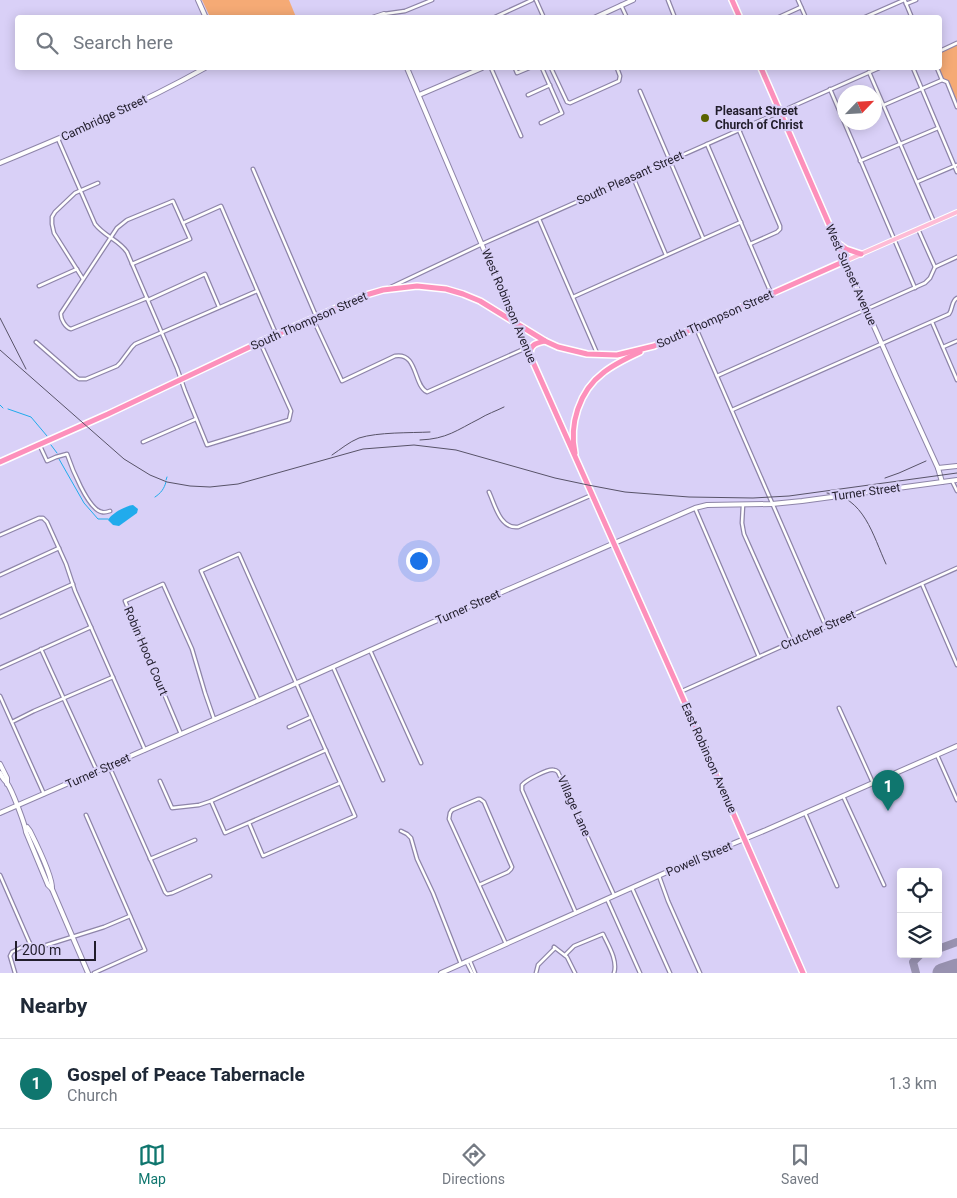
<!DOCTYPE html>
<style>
:root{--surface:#fff;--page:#f2f2f3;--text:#1f2937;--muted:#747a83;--line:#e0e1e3;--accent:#0f766e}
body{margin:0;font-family:Roboto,sans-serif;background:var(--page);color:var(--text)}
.controls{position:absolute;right:15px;bottom:15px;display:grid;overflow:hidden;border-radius:5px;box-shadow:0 2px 12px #0003}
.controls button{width:45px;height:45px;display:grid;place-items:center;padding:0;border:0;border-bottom:1px solid var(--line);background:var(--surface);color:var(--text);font:25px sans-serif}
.compass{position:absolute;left:837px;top:85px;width:45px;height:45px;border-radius:50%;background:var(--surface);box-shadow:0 2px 12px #0003;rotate:65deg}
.scale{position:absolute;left:15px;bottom:12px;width:81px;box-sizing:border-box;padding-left:5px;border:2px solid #211d2b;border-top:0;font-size:14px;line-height:18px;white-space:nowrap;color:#211d2b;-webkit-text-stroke:4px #d9d0f7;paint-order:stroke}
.you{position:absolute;left:418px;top:560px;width:18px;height:18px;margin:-12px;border:4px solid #fff;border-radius:50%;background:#1a73e8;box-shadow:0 0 0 8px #1a73e833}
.badge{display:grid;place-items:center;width:32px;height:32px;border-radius:50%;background:var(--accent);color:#fff;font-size:16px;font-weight:700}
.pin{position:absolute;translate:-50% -41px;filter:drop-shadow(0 1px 2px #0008)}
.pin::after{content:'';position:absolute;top:26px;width:18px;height:15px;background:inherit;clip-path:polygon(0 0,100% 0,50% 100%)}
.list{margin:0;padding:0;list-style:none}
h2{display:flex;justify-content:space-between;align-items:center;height:65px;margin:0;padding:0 20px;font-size:21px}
h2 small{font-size:16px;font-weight:400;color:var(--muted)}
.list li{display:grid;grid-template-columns:32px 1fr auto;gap:15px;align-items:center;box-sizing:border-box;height:90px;padding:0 20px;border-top:1px solid var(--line)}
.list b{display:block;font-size:19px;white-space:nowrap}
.list p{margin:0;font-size:16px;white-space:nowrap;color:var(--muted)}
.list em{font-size:16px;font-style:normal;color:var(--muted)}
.icon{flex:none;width:28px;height:28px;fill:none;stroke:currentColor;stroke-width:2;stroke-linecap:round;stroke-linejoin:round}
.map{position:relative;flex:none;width:957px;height:973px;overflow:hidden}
.search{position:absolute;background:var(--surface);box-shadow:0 2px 12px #0003;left:15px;right:15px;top:15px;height:55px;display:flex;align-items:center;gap:12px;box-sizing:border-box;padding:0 18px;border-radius:5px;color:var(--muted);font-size:19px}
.sheet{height:155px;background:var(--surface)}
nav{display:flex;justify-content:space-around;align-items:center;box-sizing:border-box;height:70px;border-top:1px solid var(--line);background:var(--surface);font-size:14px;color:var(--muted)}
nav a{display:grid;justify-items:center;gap:2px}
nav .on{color:var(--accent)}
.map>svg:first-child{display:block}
</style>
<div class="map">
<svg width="957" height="973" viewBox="0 0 957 973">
<rect width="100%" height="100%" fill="#d9d0f7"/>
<g fill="#f5aa75">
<polygon points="202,0 289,0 296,17 210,17"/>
<polygon points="957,43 957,107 947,82 942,80 937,68 940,68 940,51"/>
</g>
<path fill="#21abec" d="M133,505l5,4 -1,4 -18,13 -6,-1 -5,-5c3,-6 17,-14 25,-15z"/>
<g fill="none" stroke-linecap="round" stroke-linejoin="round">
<g stroke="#21abec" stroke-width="1">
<polyline points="0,405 3,408"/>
<polyline points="8,409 31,417 47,436"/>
<polyline points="51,445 57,453"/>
<polyline points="59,459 84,503 98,519 108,519"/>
<polyline points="166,480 167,477"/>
<path d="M155,497c6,-4 9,-8 11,-15"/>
</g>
<g stroke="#9892b0" stroke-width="8">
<polyline points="938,949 957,942"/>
<polyline points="916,973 913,962 921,954"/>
</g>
<polyline stroke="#9892b0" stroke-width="19" points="942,973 957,968"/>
<defs>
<g id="street">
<polyline points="536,0 544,18"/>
<polyline points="668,0 675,18"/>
<polyline points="798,0 806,18"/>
<polyline points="905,1 912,18"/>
<polyline points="906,4 916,0"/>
<polyline points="621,5 627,18"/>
<polyline points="384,14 405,11 432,0"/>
<polyline points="493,18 532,0"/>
<polyline points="777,18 801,7"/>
<polyline points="863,18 904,0"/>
<polyline points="940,51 957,43"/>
<polyline points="491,68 521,136"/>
<polyline points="515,68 517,73 529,68"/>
<polyline points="551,68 567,102 570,103 619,81 620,76 617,68"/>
<polyline points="913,68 957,172"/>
<polyline points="937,68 942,80 947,82 957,107"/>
<polyline points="869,72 934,222"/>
<polyline points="830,89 915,288"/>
<polyline points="640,91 703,238"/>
<polyline points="528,95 550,85"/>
<polyline points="884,105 942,80"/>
<polyline points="541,123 562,113 542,68"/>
<polyline points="739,130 780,226 780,229 777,232 750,244"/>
<path d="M58,139l37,85c9,12 24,16 32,28l50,116 8,23 22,54 82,-25 2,-9 -31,-69"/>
<polyline points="707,144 771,293"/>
<polyline points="860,161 938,128"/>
<polyline points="253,169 316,316"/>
<polyline points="633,177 666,255"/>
<polyline points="917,182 957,165"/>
<polyline points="539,219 597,353"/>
<polyline points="183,223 221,206 276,334"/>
<polyline points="918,229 935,267"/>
<path d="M132,264l58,-25 -17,-38 -46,19 -10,8 -56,85c-1,6 5,15 10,16l76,-31"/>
<polyline points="83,279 54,233 52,224 52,217 55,212 75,193 98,183"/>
<polyline points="39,286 77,269"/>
<polyline points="389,288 482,244 879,68"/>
<polyline points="573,297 741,222"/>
<polyline points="148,300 205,274 219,307"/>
<path d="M313,319l29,62 53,-25c23,-4 18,29 32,36l99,-44"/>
<polyline points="932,322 957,380"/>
<polyline points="696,328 826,627"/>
<polyline points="36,342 76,377 79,379 86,379 117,366 120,363 132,347 135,344 257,291"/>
<polyline points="943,347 957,341"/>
<polyline points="717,376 925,283 930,278 935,267 957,257"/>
<path d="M732,410l217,-96c4,-5 2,-13 8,-16"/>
<polyline points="143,442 196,419"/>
<path d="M40,446l7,15 9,-4 11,-3c4,12 21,56 35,58 2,1 5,0 8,-1"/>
<polyline points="952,481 957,491"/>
<path d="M489,492c6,13 11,37 29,35l74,-32"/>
<polyline points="743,505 742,523 744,534 792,642"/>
<polyline points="695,508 759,657"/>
<polyline points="0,535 39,518 43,518 47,522 66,564 75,591 145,750"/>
<polyline points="0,575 59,548"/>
<polyline points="922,584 957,665"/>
<polyline points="0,617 73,584"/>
<polyline points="41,649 97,771"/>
<polyline points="370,650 421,763"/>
<polyline points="333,667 383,780"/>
<polyline points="0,668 91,627"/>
<polyline points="680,692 957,568"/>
<polyline points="0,696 44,794"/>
<polyline points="839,708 873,783"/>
<polyline points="12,722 34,711 113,677"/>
<polyline points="289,727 311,717"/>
<polyline points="181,734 125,601 163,584 192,649 205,693 214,719"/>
<polyline points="937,755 957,800"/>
<polyline points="109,766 165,892 167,894 172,893 210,876"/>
<polyline points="160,781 172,808 199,805 211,801 326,750"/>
<polyline points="843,796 884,885"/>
<polyline points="211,801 225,833 340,783"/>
<polyline points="805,813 837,886"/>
<polyline points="86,815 145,950 94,973"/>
<polyline points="249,823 263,856 355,816 239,554 201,571 258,699"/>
<polyline points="401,831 407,834 411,838 417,859 433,893 461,964"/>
<polyline points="150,859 195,840"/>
<polyline points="0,875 31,946 34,949 104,927 130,916"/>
<polyline points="659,876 668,901 700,973"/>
<polyline points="479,885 508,872 511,869 512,867 484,802 480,799 478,799 452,810 450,813 449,819 506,944"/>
<polyline points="632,888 670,973"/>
<polyline points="607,899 640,973"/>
<path d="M576,913l-54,-123v-5c4,-5 27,-17 32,-15 2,0 3,1 4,2l56,123"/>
<polyline points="554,947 567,957 575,973"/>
<path d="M565,955l9,-9 29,-12c5,11 15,26 11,39"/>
<polyline points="466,961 472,973"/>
<polyline points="470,961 475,973"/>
<polyline points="15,973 10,956 12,952 30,943"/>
<polyline points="536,973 538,965 555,948"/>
</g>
<g id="secondary">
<polyline points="198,0 206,18"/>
<polyline points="372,18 384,14 385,18"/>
<polyline points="594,18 633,0"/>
<polyline points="407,68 515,323"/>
<polyline points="419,95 482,68"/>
<path d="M0,163c70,-29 139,-58 205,-95"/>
<polyline points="845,261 896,376 938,468 942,482"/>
<polyline points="938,468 957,466"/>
<polyline points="0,764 7,778 7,784"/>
<path d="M0,773c2,5 4,7 7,10 5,7 18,41 19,49l22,53 4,4 36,84"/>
<polyline points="0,813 259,700 424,626 695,508 707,505 772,504 802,501 957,480"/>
<path d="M27,827l3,4c6,12 23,46 22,58"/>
<polyline points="441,973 703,856 766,830 957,746"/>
</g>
<polyline id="primary" points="845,261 957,212"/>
<g id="highway">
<polyline points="732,0 740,18"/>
<polyline points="839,244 846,249 861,254"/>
<polyline points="516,324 677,685 803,973"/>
<path d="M530,354c0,-10 7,-11 15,-13"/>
<path d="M575,453c-6,-28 4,-62 28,-80 11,-9 24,-15 37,-21"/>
<polyline points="0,462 108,414 260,342 348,303 366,295 383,290 417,286 446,289 463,294 480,301 545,341 558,347 587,354 617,355 654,346 845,261 761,68"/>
</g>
</defs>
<use href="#street" stroke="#8e85a9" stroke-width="5"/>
<use href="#secondary" stroke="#8e85a9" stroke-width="6"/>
<use href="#primary" stroke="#fff" stroke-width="6"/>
<use href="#highway" stroke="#fff" stroke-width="8"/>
<use href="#street" stroke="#fff" stroke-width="2.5"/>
<use href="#secondary" stroke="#fff" stroke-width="4"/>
<use href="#primary" stroke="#febcd6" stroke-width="4"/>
<use href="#highway" stroke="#fd90bb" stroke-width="5"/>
<g stroke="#585368" stroke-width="1">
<polyline points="0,318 26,369"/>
<polyline points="0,350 124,459 150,475 167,482 190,486 210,487 238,484 363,449 414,445 456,450 555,478 588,485 625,492 689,497 753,498 789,496 957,473"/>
<path d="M420,440c27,-1 37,-10 59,-21 8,-5 17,-8 25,-12"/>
<path d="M332,455c9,-6 17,-13 27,-17 19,-6 51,-5 71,-6"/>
<polyline points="885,478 899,473 926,461"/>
<path d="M827,493c37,3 46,43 59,71"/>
</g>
</g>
<circle fill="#596200" stroke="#d9d0f7" stroke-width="2" cx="705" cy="118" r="5"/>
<g text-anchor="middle" stroke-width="4.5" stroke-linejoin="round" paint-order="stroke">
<g font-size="12" font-weight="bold" fill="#211d2b" stroke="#d9d0f7" text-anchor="start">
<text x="715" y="115">Pleasant Street<tspan x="715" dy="14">Church of Christ</tspan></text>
</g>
<g font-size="12" fill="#211d2b" stroke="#d9d0f7">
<text transform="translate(104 118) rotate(-25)" y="4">Cambridge Street</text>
<text transform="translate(630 178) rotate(-24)" y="4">South Pleasant Street</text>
<text transform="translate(851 275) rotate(66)" y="4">West Sunset Avenue</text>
<text transform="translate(509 306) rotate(67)" y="4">West Robinson Avenue</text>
<text transform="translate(715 319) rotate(-24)" y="4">South Thompson Street</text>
<text transform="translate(309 321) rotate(-24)" y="4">South Thompson Street</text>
<text transform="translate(866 492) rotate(-8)" y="4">Turner Street</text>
<text transform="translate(468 607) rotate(-24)" y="4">Turner Street</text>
<text transform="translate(818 630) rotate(-24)" y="4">Crutcher Street</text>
<text transform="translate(146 651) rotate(67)" y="4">Robin Hood Court</text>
<text transform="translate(709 758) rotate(66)" y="4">East Robinson Avenue</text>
<text transform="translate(98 771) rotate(-24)" y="4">Turner Street</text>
<text transform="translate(574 806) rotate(66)" y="4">Village Lane</text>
<text transform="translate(699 859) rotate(-23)" y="4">Powell Street</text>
</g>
</g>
</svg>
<div class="controls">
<button><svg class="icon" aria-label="locate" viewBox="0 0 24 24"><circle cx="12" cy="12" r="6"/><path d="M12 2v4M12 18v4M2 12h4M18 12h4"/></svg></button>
<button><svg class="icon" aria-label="layers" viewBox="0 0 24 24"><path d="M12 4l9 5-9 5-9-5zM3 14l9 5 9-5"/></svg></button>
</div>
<svg class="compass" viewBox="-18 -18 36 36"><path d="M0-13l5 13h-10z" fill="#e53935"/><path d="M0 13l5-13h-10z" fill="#747a83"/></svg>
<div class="scale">200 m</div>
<div class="you"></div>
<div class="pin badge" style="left:888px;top:811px">1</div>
<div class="search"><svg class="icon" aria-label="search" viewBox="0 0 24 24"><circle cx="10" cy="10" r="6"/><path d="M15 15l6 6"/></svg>Search here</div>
</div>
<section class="sheet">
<h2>Nearby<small></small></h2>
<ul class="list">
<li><span class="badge">1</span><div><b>Gospel of Peace Tabernacle</b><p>Church</p></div><em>1.3 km</em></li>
</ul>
</section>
<nav>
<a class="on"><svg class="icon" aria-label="map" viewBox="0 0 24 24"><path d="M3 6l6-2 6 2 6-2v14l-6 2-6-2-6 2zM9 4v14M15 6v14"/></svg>Map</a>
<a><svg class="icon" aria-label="directions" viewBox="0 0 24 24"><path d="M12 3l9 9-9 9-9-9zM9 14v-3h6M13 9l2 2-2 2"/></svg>Directions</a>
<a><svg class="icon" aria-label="saved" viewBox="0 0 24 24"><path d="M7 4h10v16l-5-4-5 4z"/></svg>Saved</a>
</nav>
